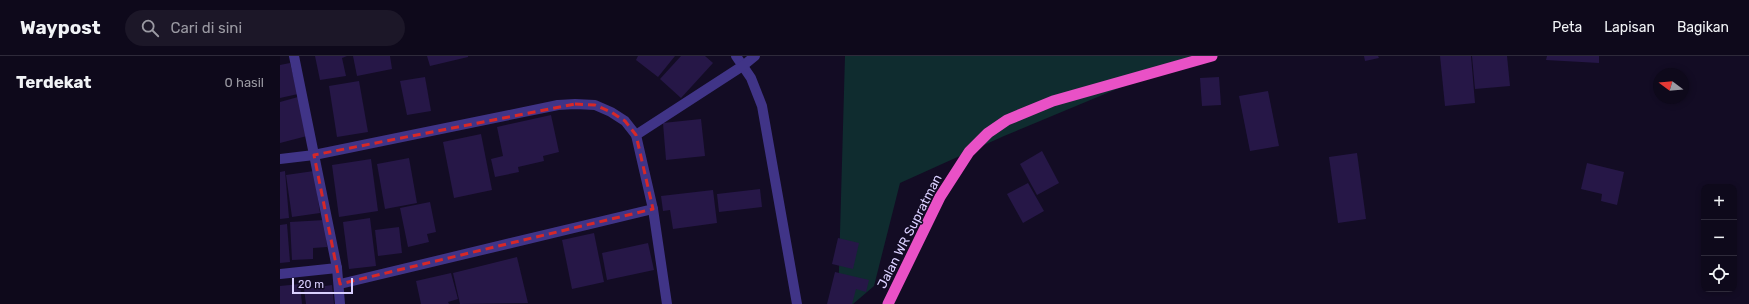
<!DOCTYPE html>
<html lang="id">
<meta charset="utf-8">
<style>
:root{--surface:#0e091b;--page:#1c1728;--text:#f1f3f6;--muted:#9b9aa3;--line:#2e2a3a}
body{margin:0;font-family:Rubik,sans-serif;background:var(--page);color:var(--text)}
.controls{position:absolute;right:12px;bottom:12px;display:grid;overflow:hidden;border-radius:8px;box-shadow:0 2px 6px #0003}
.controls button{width:36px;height:36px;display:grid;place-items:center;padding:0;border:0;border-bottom:1px solid var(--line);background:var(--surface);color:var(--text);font:20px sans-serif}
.compass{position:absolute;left:1373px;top:12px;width:36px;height:36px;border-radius:50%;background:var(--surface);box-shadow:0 2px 6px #0003;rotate:286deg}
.scale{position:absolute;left:12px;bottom:10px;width:61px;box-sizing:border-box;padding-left:4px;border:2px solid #dad0ff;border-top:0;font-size:11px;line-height:14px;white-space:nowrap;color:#dad0ff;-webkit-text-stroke:3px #130c24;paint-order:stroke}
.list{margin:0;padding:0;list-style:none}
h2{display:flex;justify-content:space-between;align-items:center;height:52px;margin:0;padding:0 16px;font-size:17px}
h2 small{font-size:13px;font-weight:400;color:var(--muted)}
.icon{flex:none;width:22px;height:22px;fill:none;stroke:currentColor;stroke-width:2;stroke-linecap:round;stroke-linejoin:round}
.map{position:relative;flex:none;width:1469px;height:248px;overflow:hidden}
header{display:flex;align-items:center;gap:24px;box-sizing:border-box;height:56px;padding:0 20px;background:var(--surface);border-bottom:1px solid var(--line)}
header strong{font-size:19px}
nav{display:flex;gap:22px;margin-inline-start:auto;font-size:14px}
.search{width:280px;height:36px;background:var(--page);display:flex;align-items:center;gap:10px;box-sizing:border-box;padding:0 14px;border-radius:22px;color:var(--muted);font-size:15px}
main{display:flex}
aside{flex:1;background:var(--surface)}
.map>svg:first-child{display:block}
</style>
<header>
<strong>Waypost</strong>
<div class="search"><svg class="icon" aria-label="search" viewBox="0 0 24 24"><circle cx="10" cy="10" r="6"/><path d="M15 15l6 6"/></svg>Cari di sini</div>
<nav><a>Peta</a><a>Lapisan</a><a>Bagikan</a></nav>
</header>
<main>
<aside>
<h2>Terdekat<small>0 hasil</small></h2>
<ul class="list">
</ul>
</aside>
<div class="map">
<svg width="1469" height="248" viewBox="0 0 1469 248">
<rect width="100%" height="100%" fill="#130c24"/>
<polygon fill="#0f2c2f" points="565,0 916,0 724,80 620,127 594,230 573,248 558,248"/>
<g fill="#261747">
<polygon points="35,0 67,0 62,2 66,20 40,24"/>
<polygon points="73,0 110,0 112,13 77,20"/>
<polygon points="147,0 188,0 188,1 150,10"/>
<polygon points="358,0 395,0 378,21 356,4"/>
<polygon points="401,0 425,0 433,7 401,42 380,23"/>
<polygon points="1084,0 1098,0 1099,2 1085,5"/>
<polygon points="1160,0 1191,0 1195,47 1165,50"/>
<polygon points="1192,0 1227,0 1230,30 1195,33"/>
<polygon points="1267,0 1319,0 1319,7 1266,4"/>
<polygon points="10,7 18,38 0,42 0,9"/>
<polygon points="145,21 151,55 127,59 120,25"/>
<polygon points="939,21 941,49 922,50 920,22"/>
<polygon points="79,25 88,76 57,81 49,30"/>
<polygon points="988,35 999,90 970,95 959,40"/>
<polygon points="18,41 27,80 0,87 0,46"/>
<polygon points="271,59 279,96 263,100 264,105 238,111 239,116 215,121 211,103 223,100 217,71"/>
<polygon points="421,63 425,100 386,104 383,67"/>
<polygon points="201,78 212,134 174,142 163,86"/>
<polygon points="762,95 779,127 757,139 740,108"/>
<polygon points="1077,97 1086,163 1058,167 1049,101"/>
<polygon points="129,102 137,147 105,153 97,108"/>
<polygon points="91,103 98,155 59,161 52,109"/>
<polygon points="1307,107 1344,116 1337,149 1321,145 1322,138 1301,133"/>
<polygon points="5,115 9,162 0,163 0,116"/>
<polygon points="34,115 40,157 12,161 6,119"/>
<polygon points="748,127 764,155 743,167 727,138"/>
<polygon points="480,133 482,151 439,156 437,138"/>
<polygon points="433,134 437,167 393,173 390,154 383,155 381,140"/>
<polygon points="150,146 156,176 147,178 149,186 128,191 120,152"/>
<polygon points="90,162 96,210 69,213 63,166"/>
<polygon points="45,164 47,191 33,192 33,203 12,204 10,166"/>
<polygon points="7,168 10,206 0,207 0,169"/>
<polygon points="119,171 122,197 98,200 95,174"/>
<polygon points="314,177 324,226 292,233 282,184"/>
<polygon points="558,182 579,187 573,213 552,208"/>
<polygon points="368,187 374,214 327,224 322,197"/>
<polygon points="237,201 248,247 180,248 173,217"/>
<polygon points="555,216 589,224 586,236 576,233 572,248 547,248"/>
<polygon points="171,217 178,243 168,246 169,248 141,248 136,225"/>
<polygon points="20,228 22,248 0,248 0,230"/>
<polygon points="52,229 54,248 26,248 24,233"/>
</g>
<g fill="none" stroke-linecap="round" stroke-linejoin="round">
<g stroke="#403487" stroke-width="10">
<polyline points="14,0 57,212 60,248"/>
<polyline points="456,0 471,22 482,50 517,248"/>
<polyline points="356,79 464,9 475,0"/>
<polyline points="0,103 34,99 278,49 295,48 315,49 331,56 345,65 356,79 373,153 387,248"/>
<polyline points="0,218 57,212"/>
<polyline points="60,228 373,153"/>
</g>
<polyline stroke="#e951c6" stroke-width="11" points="608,248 660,141 689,96 708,77 727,64 773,45 932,0"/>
</g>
<path fill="none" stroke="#d62828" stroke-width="3" stroke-dasharray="8 5" stroke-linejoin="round" d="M295,48l20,1 16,7 14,9 11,14 17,74 -313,75 -26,-129z"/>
<g text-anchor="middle" stroke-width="3" stroke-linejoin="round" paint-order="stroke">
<g font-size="13" fill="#dad0ff" stroke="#130c24">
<text transform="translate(629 175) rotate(-63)" y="5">Jalan WR Supratman</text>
</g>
</g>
</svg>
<div class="controls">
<button>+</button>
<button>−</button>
<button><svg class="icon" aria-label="locate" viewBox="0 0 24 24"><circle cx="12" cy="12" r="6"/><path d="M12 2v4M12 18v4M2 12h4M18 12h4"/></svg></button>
</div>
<svg class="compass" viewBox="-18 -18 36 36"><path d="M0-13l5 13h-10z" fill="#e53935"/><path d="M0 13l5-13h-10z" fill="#9b9aa3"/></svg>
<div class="scale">20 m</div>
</div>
</main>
